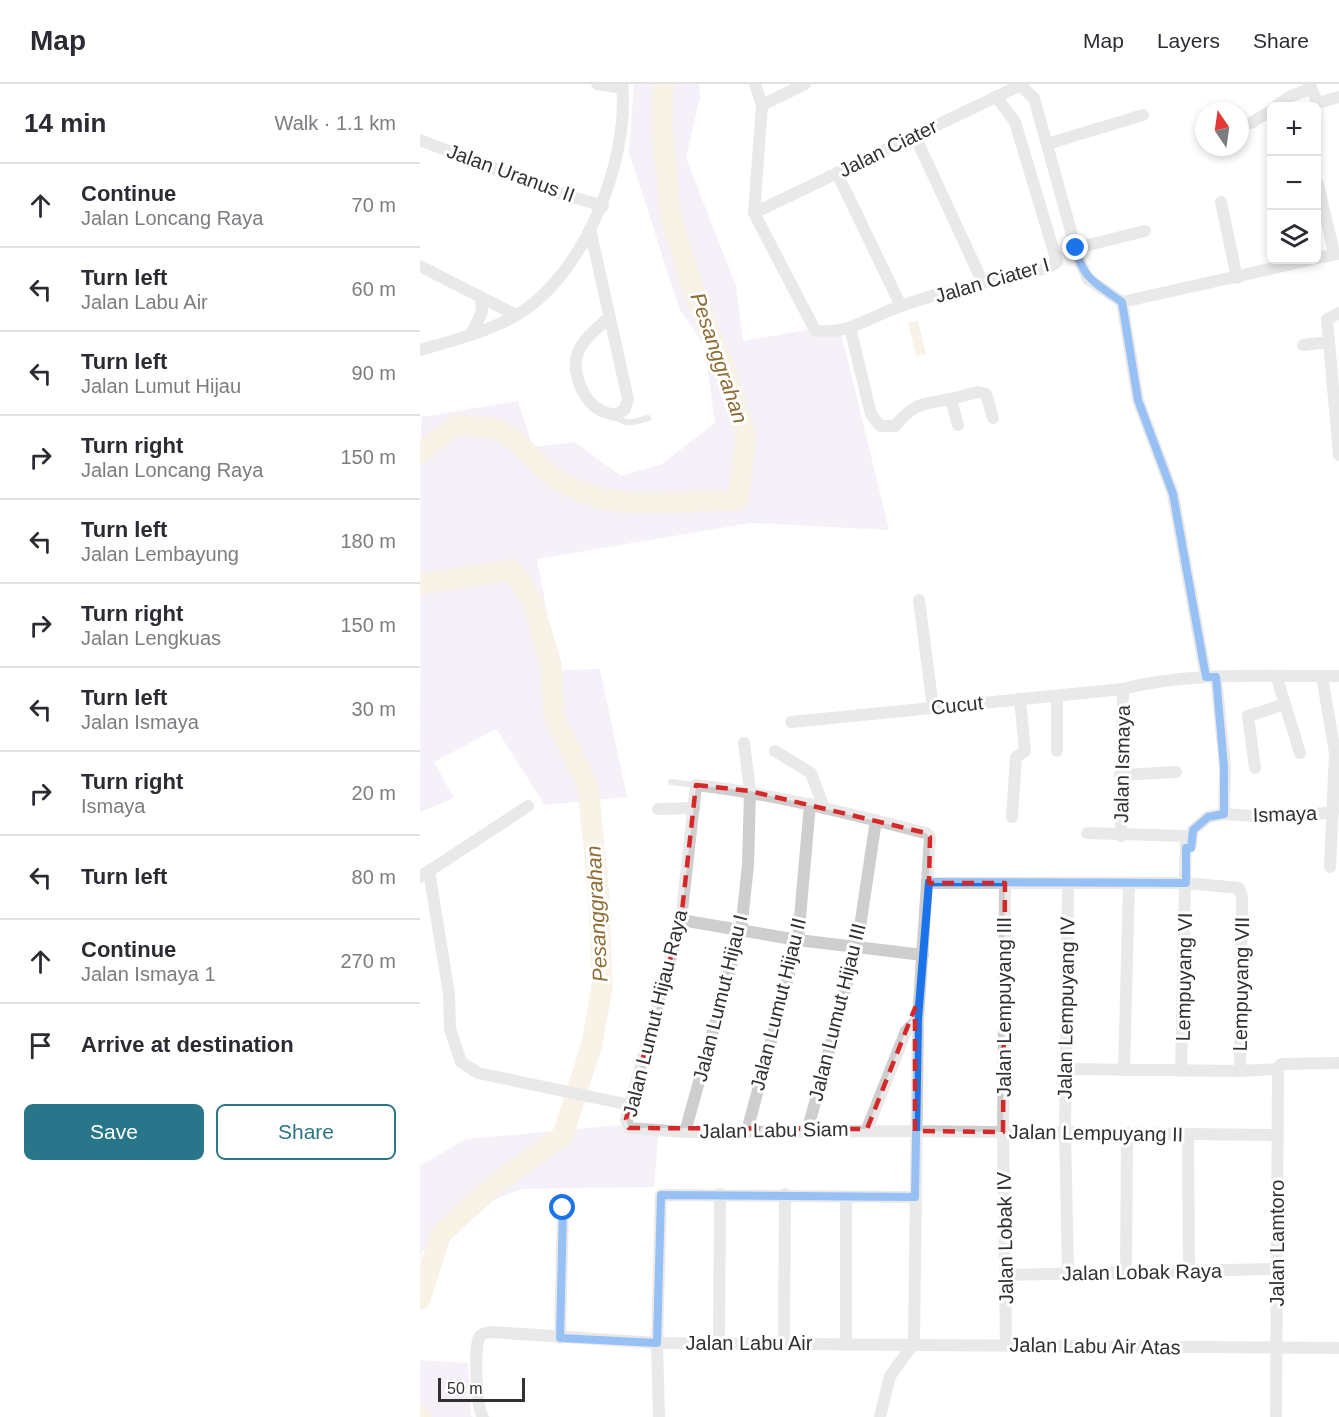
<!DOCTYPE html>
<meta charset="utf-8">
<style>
:root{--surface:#fff;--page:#f2f2f3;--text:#2b2b33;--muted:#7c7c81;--line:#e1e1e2;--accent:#29768a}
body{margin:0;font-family:Helvetica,sans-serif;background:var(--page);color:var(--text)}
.controls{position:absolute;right:18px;top:18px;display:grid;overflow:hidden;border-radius:9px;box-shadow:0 3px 9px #0003}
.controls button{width:54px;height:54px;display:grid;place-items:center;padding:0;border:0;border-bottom:2px solid var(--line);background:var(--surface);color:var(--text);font:30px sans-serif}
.compass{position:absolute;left:775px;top:18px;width:54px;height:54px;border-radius:50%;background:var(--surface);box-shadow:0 3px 9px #0003;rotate:347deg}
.scale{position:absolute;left:18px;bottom:15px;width:87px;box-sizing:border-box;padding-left:6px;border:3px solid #313131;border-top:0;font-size:16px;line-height:21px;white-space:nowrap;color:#313131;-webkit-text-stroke:4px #fff;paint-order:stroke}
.stop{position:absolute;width:18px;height:18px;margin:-14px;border:4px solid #1a73e8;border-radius:50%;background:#fff}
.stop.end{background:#1a73e8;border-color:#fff;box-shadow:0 2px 6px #0008}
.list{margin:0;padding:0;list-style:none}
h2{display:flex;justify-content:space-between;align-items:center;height:78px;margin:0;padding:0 24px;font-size:26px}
h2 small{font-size:20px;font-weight:400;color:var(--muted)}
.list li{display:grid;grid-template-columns:39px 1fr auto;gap:18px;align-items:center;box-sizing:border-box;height:84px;padding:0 24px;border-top:2px solid var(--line)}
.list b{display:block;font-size:22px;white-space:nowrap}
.list p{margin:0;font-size:20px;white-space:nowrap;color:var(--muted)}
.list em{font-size:20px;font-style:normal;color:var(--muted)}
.actions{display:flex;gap:12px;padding:18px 24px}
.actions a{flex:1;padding:14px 0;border:2px solid var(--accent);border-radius:9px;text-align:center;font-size:21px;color:var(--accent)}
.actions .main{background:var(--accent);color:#fff}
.icon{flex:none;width:33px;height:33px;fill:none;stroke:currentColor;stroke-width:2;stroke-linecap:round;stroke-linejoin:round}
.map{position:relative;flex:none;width:919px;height:1333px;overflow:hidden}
header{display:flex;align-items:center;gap:36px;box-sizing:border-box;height:84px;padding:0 30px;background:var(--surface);border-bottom:2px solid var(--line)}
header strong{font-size:28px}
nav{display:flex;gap:33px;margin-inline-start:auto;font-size:21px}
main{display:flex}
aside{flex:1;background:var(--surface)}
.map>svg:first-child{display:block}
</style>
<header>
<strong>Map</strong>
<nav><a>Map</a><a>Layers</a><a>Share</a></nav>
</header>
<main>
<aside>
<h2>14 min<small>Walk · 1.1 km</small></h2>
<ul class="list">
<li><svg class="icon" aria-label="ahead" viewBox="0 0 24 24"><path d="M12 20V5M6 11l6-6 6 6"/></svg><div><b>Continue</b><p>Jalan Loncang Raya</p></div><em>70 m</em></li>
<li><svg class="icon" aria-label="left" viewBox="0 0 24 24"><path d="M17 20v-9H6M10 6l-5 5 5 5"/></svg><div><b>Turn left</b><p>Jalan Labu Air</p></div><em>60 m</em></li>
<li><svg class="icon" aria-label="left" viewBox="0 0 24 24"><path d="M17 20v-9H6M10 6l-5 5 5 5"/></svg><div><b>Turn left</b><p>Jalan Lumut Hijau</p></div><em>90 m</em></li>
<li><svg class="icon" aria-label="right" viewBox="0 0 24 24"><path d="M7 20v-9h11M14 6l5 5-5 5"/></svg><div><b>Turn right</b><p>Jalan Loncang Raya</p></div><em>150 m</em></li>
<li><svg class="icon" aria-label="left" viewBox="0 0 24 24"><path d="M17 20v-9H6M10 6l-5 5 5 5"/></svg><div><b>Turn left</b><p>Jalan Lembayung</p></div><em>180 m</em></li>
<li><svg class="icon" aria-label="right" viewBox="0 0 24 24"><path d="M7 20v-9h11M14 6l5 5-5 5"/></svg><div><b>Turn right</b><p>Jalan Lengkuas</p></div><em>150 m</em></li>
<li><svg class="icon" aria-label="left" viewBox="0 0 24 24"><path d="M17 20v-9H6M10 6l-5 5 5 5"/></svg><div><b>Turn left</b><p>Jalan Ismaya</p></div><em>30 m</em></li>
<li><svg class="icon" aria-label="right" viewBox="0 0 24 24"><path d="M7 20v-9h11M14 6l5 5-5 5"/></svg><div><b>Turn right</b><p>Ismaya</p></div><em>20 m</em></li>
<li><svg class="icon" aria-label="left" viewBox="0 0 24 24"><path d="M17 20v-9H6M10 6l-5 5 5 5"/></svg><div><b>Turn left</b></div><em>80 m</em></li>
<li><svg class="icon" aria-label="ahead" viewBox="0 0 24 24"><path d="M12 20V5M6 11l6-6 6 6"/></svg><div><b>Continue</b><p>Jalan Ismaya 1</p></div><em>270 m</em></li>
<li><svg class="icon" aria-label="arrive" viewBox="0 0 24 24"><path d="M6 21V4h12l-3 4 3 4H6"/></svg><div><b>Arrive at destination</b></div></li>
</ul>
<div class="actions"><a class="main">Save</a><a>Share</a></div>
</aside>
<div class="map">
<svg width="919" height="1333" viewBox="0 0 919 1333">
<rect width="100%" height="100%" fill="#fff"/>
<g fill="#eadfef">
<polygon points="214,0 279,0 280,13 266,74 316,202 323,257 419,240 469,446 331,439 117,475 138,586 180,585 207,713 125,721 76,645 14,678 34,714 0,728 1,333 98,317 113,363 155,358 201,392 242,380 295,339 284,261 260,226 209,69"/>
<polygon points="198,1041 239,1043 234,1103 103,1105 31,1131 2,1168 0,1177 0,1082 46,1055"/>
<polygon points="0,1276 48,1279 51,1330 53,1333 0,1333"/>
</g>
<polygon fill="#f0e2ca" points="498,237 506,270 496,272 488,239"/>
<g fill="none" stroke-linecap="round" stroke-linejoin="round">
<g stroke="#f0e2ca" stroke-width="21">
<path d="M0,369l36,-28c13,2 35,0 46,7 21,11 35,35 56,48 55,35 119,20 180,20l8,-64 -20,-64 -32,-80 -23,-73 -9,-91 1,-44"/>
<polyline points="0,500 92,486 112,516 131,580 134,632 168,702 179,814 182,903 172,960 143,1051 73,1102 21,1150 0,1215"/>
<polyline points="0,1332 1,1333"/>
</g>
<g stroke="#cecece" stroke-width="6">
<path d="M196,331c10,12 18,7 32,3"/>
<polyline points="251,698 276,701"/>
</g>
<g stroke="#cecece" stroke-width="12">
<polyline points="177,0 203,4"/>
<path d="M335,0l7,21 -8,108 61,117c30,7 58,-15 86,-24 48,-17 98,-26 147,-38l9,-6 -42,-140 -19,-26"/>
<polyline points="889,0 898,19 919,13"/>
<polyline points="600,1 614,14 659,176 668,195 702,218 718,316 753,410 786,593"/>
<polyline points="342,21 385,0"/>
<polyline points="856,22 871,12 891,5"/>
<polyline points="831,39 852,26"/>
<polyline points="495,52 563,199"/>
<polyline points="0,56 129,106 183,122"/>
<polyline points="627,60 723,31"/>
<polyline points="417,89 481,222"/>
<polyline points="898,100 914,169"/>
<polyline points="801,118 817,194"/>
<polyline points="334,129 603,0"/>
<path d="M170,145l38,170 -3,10 -9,6c-5,-1 -10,-2 -14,-4 -20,-9 -33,-43 -22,-63 6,-10 20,-23 30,-31"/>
<polyline points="656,164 725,147"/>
<polyline points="896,174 919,170"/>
<polyline points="0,182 96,231"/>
<polyline points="702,218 890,176"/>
<polyline points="919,229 907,235 919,371"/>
<path d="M430,244l21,86 9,12h15c19,-23 27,-22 56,-27l7,26"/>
<polyline points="51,251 62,228 61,214"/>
<polyline points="883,261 909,258"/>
<path d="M0,266c32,-9 66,-18 95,-34 69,-39 115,-156 107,-232"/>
<polyline points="531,315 558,308 566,310 573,334"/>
<polyline points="499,516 513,624"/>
<polyline points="902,592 915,669 910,783"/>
<polyline points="796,593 805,683 804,730"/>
<polyline points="857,594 880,669"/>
<path d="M371,638l332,-33c69,-18 144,-12 216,-13"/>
<polyline points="355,667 391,689 404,724"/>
<polyline points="637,667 637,612"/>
<polyline points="835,684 828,632 865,620"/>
<polyline points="700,691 756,688"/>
<polyline points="238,725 274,724"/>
<polyline points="592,733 596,673 605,667 600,615"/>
<polyline points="667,749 766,752 761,987"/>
<polyline points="701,752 703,605"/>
<polyline points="771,761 773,746 788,733 804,730 859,734 913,728"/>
<polyline points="9,787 29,910 30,945 41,978 58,989 210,1021"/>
<polyline points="0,793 108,722"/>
<polyline points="509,799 766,799 819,804 822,813 820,987"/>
<polyline points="585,799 583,1048 586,1261"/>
<polyline points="648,799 645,1048 648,1189"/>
<polyline points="261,836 378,856 503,871"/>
<polyline points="646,985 820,987 858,985"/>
<polyline points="858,985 861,980 919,979"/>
<polyline points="704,986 709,799"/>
<polyline points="447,1045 486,947 498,935"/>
<polyline points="327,1047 378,856 390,720"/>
<polyline points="265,1048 321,846 328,781 330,707 324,659"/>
<polyline points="387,1048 437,863 456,736"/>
<polyline points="768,1050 769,1187"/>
<polyline points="426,1113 426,1259"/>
<polyline points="706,1188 707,1049"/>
<polyline points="587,1191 857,1185"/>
<polyline points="140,1254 143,1124"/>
<polyline points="299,1259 300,1110"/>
<polyline points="364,1260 365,1110"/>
<path d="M63,1333c-7,-8 -9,-69 -4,-79 2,-5 7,-5 12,-6l166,11 682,5"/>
<polyline points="239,1333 237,1259 241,1111 495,1113"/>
<path d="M460,1333l10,-41 24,-33 4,-324 12,-182 -4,-4c-76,-19 -151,-39 -230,-48l-15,135 -55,199 3,9 56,4 230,-1 362,4"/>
<polyline points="856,1333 858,985"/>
</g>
</g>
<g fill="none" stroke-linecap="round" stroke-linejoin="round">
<path stroke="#1a73e8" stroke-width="8" d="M143,1124l-3,130 97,5 4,-148 254,2 3,-178 11,-137 257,1v-35h5l2,-18 15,-13 16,-3v-47l-8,-90h-10l-33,-183 -35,-94 -16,-98c-24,-17 -40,-23 -46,-54"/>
</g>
<path d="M0 0H919V1333H0ZM276,701l54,6 176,42 4,4 -1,46h76l-2,249 -88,-1v-123l-48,121 -238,-1 -3,-9 55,-199z" fill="#fff" fill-opacity=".55" fill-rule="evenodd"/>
<path fill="none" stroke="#d62828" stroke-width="4.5" stroke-dasharray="12 8" stroke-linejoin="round" d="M276,701l54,6 176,42 4,4 -1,46h76l-2,249 -88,-1v-123l-48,121 -238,-1 -3,-9 55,-199z"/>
<g text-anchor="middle" stroke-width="6" stroke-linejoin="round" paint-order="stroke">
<g font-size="20" fill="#313131" stroke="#fff">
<text transform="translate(468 64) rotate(-26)" y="7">Jalan Ciater</text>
<text transform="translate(91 89) rotate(20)" y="7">Jalan Uranus II</text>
<text transform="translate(572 196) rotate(-16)" y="7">Jalan Ciater I</text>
<text transform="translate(537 621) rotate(-6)" y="7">Cucut</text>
<text transform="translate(702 680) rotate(-89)" y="7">Jalan Ismaya</text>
<text transform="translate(865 730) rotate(-2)" y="7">Ismaya</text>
<text transform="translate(764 893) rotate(-89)" y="7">Lempuyang VI</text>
<text transform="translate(821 900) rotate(-89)" y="7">Lempuyang VII</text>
<text transform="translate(300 914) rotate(-76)" y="7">Jalan Lumut Hijau I</text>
<text transform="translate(358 920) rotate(-76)" y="7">Jalan Lumut Hijau II</text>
<text transform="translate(584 923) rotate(-90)" y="7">Jalan Lempuyang III</text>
<text transform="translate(646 924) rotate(-89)" y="7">Jalan Lempuyang IV</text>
<text transform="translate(417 928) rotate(-76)" y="7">Jalan Lumut Hijau III</text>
<text transform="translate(235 929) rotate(-76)" y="7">Jalan Lumut Hijau Raya</text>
<text transform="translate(354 1046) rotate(-1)" y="7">Jalan Labu Siam</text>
<text transform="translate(676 1049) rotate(1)" y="7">Jalan Lempuyang II</text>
<text transform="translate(585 1154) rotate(-91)" y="7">Jalan Lobak IV</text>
<text transform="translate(857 1159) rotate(-90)" y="7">Jalan Lamtoro</text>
<text transform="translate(722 1188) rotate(-1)" y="7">Jalan Lobak Raya</text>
<text x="329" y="1266">Jalan Labu Air</text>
<text transform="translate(675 1262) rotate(1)" y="7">Jalan Labu Air Atas</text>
</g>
<g font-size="21" font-style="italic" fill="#8e6c33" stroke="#fff">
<text transform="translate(299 274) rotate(71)" y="7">Pesanggrahan</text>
<text transform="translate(177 830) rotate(-93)" y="7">Pesanggrahan</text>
</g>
</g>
</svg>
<div class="controls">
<button>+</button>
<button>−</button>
<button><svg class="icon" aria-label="layers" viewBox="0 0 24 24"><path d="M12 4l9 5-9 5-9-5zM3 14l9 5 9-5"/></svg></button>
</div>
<svg class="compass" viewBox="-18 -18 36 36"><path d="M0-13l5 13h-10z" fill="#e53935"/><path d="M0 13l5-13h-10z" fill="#7c7c81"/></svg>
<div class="scale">50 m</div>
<div class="stop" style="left:143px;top:1124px"></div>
<div class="stop end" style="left:656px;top:164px"></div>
</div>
</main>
